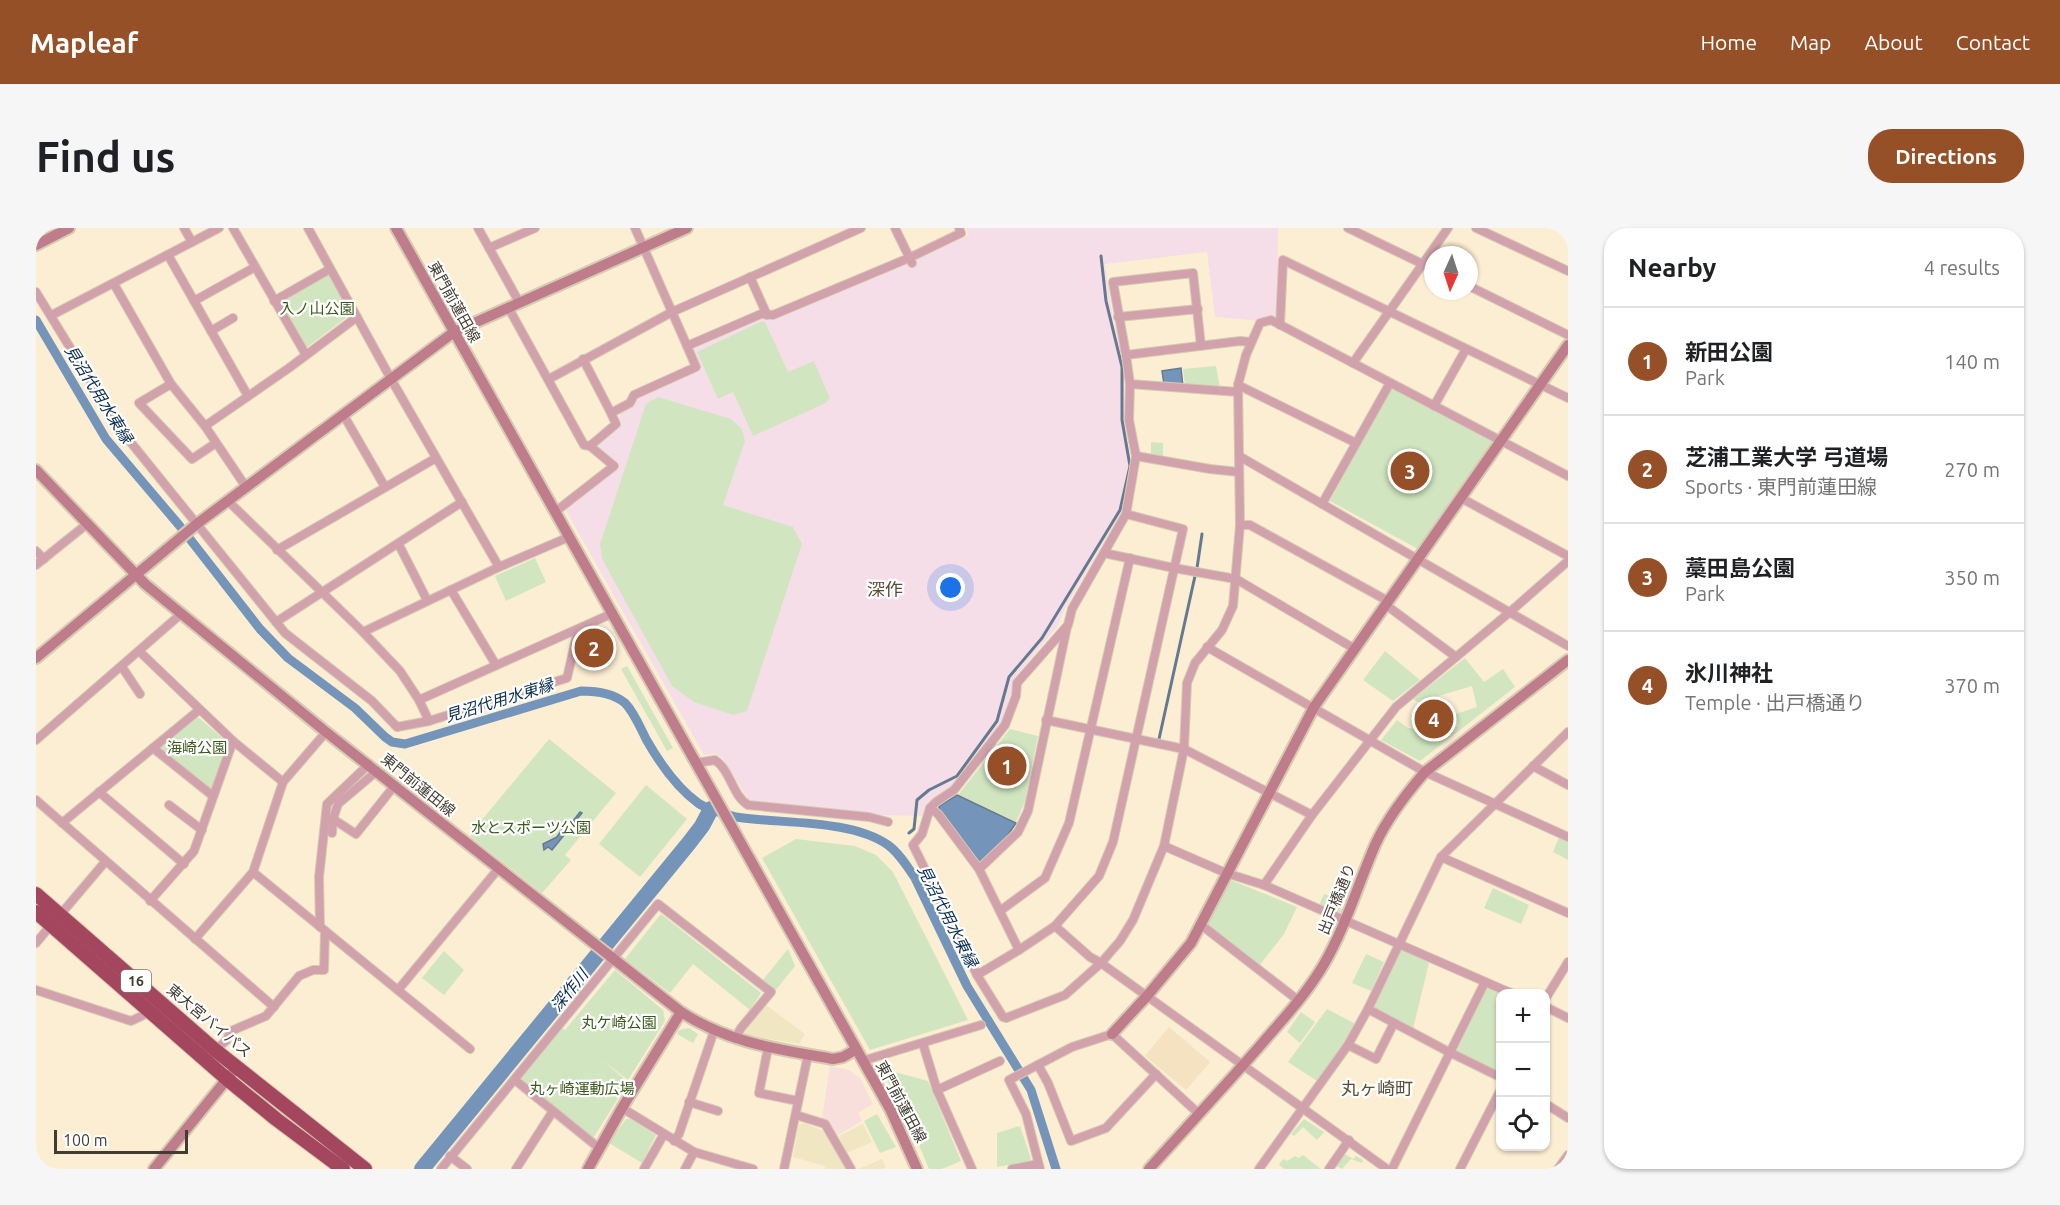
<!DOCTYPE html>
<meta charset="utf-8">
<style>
:root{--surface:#fff;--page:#f6f6f6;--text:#202124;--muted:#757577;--line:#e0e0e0;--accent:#965028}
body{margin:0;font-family:Ubuntu,"Noto Sans JP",sans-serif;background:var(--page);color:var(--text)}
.controls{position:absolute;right:18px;bottom:18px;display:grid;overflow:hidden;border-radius:12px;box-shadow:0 2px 4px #0004}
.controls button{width:54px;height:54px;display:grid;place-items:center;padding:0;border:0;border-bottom:2px solid var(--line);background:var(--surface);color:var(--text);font:30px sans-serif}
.compass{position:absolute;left:1388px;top:18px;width:54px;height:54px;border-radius:50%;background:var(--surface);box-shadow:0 2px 4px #0004;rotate:183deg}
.scale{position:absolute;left:18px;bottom:15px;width:134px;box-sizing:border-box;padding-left:6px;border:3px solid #423c32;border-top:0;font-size:16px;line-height:21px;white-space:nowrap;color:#423c32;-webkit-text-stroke:4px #fff;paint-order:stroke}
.you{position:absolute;left:915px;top:360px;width:21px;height:21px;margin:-15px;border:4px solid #fff;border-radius:50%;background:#1a73e8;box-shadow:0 0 0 9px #1a73e833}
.badge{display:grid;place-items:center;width:39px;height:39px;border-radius:50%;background:var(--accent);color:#fff;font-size:20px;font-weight:700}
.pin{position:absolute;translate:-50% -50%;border:3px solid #fff;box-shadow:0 2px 6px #0006}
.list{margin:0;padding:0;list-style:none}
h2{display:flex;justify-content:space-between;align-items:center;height:78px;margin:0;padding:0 24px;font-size:26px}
h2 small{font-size:20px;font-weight:400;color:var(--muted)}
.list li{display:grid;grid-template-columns:39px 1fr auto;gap:18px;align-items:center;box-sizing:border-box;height:108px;padding:0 24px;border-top:2px solid var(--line)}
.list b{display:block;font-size:22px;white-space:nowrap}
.list p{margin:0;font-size:20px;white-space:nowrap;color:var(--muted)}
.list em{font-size:20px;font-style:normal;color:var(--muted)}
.icon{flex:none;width:33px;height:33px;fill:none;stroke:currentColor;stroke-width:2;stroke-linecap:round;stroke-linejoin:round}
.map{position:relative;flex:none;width:1532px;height:941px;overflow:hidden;border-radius:24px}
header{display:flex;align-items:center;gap:36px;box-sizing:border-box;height:84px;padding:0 30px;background:var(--accent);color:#fff}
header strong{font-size:28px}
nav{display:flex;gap:33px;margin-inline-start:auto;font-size:21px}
.intro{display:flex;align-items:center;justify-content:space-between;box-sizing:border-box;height:144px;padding:0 36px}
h1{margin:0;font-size:42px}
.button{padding:15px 27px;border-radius:24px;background:var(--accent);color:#fff;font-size:21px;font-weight:700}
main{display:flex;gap:36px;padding:0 36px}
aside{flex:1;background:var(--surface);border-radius:24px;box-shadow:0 2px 4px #0004}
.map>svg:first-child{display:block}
</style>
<header>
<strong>Mapleaf</strong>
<nav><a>Home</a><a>Map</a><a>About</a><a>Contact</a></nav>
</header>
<div class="intro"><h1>Find us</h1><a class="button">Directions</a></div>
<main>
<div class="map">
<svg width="1532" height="941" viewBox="0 0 1532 941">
<rect width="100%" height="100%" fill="#fceed3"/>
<polygon fill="#f9dfdb" points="794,838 813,842 824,850 837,876 822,885 826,893 800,908 791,893 786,891"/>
<polygon fill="#f4e2c1" points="1133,799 1174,834 1150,862 1109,828"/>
<polygon fill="#f6dee9" points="930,0 1242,0 1241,81 1239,87 1225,93 1179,89 1171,24 1069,36 1076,85 1088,137 1090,204 1095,238 1087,281 1030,378 1022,398 979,449 967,493 915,560 897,571 891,578 886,588 844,587 717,574 712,571 687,531 680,526 668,527 529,281 576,246 582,237 562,220 562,216 586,196 583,190 584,186 599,178 599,172 666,141 657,121 727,89 735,91 878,33 933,7"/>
<g fill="#d1e6c0">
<polygon points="292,46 315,86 270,120 242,73"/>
<polygon points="726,93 729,94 752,144 778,133 794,170 790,175 717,208 697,164 682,171 661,124"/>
<polygon points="1180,138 1184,160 1149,158 1147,141"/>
<polygon points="1356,157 1460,214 1382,321 1294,273"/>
<polygon points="622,169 695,191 706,201 709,213 687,277 757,299 766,316 711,483 697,487 658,474 636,458 566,331 564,316 610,176"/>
<polygon points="1115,214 1127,215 1127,230 1115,229"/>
<polygon points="499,330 510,354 470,373 459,348"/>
<polygon points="558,404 571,410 559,437 545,430"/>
<polygon points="1349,423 1384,452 1357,473 1327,452"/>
<polygon points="1429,430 1448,454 1467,441 1479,459 1384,533 1345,512 1361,492 1372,500 1410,502 1422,498 1420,486 1441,479 1436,458 1382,474 1377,471"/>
<polygon points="591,438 637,520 631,523 585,441"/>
<polygon points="158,490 163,490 190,513 191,516 176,561 173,562 124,522 124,519"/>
<polygon points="974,501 1002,508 989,573 980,594 922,567"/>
<polygon points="513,511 580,565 529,627 535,632 506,665 435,609 435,605"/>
<polygon points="610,557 651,591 604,649 563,616"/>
<polygon points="1523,609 1532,614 1532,632 1517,624"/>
<polygon points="760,611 819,618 840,627 857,644 932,792 834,822 726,630"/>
<polygon points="1197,653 1261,679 1248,706 1223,738 1171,700 1171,695 1193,654"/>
<polygon points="1457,660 1493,677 1485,696 1448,680"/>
<polygon points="1288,666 1308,673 1304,685 1283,677"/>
<polygon points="625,686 725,765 714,782 657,736 634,765 589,731"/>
<polygon points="752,721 759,738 739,763 726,753"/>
<polygon points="1368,722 1393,735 1377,801 1340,781 1338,776 1363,724"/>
<polygon points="408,723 428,742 408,767 386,750"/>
<polygon points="1330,726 1348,734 1335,763 1316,755"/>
<polygon points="579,742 627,782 629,793 592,852 566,832 592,854 558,909 555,911 484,854 484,851 526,800 529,802"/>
<polygon points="1454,754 1479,765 1464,766 1464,844 1420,823"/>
<polygon points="1291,781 1320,796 1314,808 1281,853 1252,834"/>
<polygon points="1265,784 1279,794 1264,815 1251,804"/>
<polygon points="653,800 662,806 657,815 641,806 643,802"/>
<path d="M844,840l48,13 33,80 -19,8h-13c-14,-35 -30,-68 -49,-101z"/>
<polygon points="841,886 860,919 844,925 828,893"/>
<polygon points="590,891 595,891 620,907 606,935 573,915"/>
<polygon points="1268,891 1288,904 1281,912 1267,899 1258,908 1255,906"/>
<polygon points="984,898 995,931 992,934 961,939 961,905"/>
<polygon points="1309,926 1317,931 1320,928 1327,932 1326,935 1315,931 1306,941 1300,938"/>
<polygon points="1267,927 1285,941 1248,941 1243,937 1247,931 1251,933 1259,928 1263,930"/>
</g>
<g fill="#f0e6c1">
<polygon points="730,777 769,806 763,816 710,807 709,802"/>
<polygon points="768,895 787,903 809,941 789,941 789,938 757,929 763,897"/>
<polygon points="827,896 836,914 811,925 803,908"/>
<polygon points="846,931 850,939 845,941 822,941"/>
</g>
<g fill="#7495b9" stroke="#657a90" stroke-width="1.5">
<polygon points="1145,140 1147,159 1128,157 1126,143"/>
<polygon points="921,567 980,595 970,610 947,634 942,635 903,584 903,578"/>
<polygon points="544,584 546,585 516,622 512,619 508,622 507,616 521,609 527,600 530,602"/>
</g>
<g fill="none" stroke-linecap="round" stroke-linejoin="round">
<g stroke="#657a90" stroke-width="3">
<polyline points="1161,340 1166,306"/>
<polyline points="1123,511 1159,348"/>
<polyline points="873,605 878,601 881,572 893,562 921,548 961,493 973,449 1006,410 1084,282 1094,238 1086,192 1086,139 1070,73 1065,28"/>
</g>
<path stroke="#7495b9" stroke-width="9" d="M0,92l70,119 73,86 81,104 28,29 67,50 30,29 7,5 13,2 176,-53c15,0 32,2 44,12 9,9 15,24 21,36 13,23 30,48 52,64 10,7 26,11 38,14 45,7 115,2 152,28 11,8 19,21 27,33l52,108 64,104 25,79"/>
<polyline stroke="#7495b9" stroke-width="16" points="386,941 653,615 666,598 675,581"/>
<defs>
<g id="street">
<polyline points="148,0 156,14"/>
<polyline points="197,0 270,127"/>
<polyline points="272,0 355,151 463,339"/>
<polyline points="442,0 483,74"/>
<polyline points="599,0 651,118"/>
<polyline points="859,0 876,35"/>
<polyline points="1312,0 1397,41"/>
<polyline points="1440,0 1532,43"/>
<polyline points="453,20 499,0"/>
<polyline points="132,27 212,168"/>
<polyline points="714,49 731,87"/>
<polyline points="78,56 135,156 169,198 210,259"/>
<polyline points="1433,58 1532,107"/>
<polyline points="0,64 84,201 240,394 249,405 336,473 361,499 393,493 531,450 542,402"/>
<polyline points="158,73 219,39"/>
<polyline points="238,73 294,41"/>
<polyline points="472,79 548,217 554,218"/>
<polyline points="16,87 183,0"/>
<polyline points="1082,89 1162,81"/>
<polyline points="1244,97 1247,32 1532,170"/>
<polyline points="175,103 197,90"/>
<polyline points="1165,118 1157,45 1077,54 1090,127 1094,156 1093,192 1100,228 1090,286 1036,381 1032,397 981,455 980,468 969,497 918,562 900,574 894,580 886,606 877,617 941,747 967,789 970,790 1029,767 1065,735 1084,713 1097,692 1128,618 1148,521 1151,455 1159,435 1186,402 1197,378 1204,297 1202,157 1210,127 1224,95 1235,92 1532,248"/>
<polyline points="1090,127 1204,113 1215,114"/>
<polyline points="547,131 575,185"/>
<polyline points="1317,135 1412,0"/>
<polyline points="513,151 636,84 825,0"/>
<polyline points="135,156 103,175 156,231 180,215"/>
<polyline points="1094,156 1202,164"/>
<polyline points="1202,157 1320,215"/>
<polyline points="1398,178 1430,121"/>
<polyline points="307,186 349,259"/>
<polyline points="169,198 253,140 321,89"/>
<polyline points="1100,228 1174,241 1203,244"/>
<polyline points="1203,228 1532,418"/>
<polyline points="1425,270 1532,328"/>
<polyline points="192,273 327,404 364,443 383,472 393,493"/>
<polyline points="1286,276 1354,155"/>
<polyline points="519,284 578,238 554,218 580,196 575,185 594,175 598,167 660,139 651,118 725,86 737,87 873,30 925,5 923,0"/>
<polyline points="1204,297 1214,297 1352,373"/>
<polyline points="363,317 391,372"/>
<polyline points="241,322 400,230"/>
<polyline points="0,323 8,331"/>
<polyline points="1068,325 1138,340 1200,351 1319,421"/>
<polyline points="0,337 51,296"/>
<polyline points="415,362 460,437"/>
<polyline points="1350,377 1420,429"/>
<polyline points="240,394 426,274"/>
<polyline points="327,404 463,339 533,309"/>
<polyline points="1171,419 1389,544 1532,609"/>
<polyline points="104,424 197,513 247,554"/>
<polyline points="86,439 104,466"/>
<polyline points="383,472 575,386"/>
<polyline points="1010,492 1148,521 1276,587"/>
<polyline points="0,512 145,386"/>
<polyline points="117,520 177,568"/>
<path d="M660,535l19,-3c16,11 17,35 33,45l121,12 19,5"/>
<polyline points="1497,538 1532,557"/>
<polyline points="63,564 148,636"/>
<polyline points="0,572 238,779"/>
<polyline points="133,577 166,602"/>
<polyline points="894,580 902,586 943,641 983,722"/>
<polyline points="297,591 320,606 359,557"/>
<polyline points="26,595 163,482"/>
<polyline points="296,605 297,591 302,576 341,543"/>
<polyline points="1128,618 1190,645 1228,657 1477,766"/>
<polyline points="1405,629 1532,685"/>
<polyline points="943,641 982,604 992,583 1031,399"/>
<polyline points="217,644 434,821"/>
<polyline points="1228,657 1276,587 1360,479 1474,384 1532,333"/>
<polyline points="114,673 158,623 197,513"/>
<polyline points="964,683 1009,650 1033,595 1094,330"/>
<polyline points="24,687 69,634"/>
<polyline points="1164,696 1263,773"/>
<polyline points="1019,698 1054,729 1065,735 1351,941"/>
<polyline points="284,699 283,649 291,576 333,536"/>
<polyline points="159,711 217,644 247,554 290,504"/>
<polyline points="0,715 15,697"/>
<polyline points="941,747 983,722 1019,698 1063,648 1077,614 1147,301 1090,286"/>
<polyline points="0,762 95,793 114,784"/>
<polyline points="362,762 463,640"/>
<polyline points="1510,770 1532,734"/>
<polyline points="1510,779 1532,790"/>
<polyline points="1332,781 1413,824 1464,849"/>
<polyline points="887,816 901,862 936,941"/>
<polyline points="1312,817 1340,831 1358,795"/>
<polyline points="732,820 723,865 762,873"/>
<polyline points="179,822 190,813 195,803 230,788 263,748 277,742 288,742 289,703"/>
<polyline points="826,833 945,797"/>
<polyline points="1002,837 1012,855 1035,913 1070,900 1120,846"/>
<polyline points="479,852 563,920"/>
<polyline points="901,862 964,833"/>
<polyline points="653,874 682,883"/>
<polyline points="1510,876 1532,890"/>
<polyline points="586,880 658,924 717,941"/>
<polyline points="760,887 789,896 815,941"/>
<polyline points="638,913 643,906 678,803"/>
<polyline points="414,928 431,941"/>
<polyline points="405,941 622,676 735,764 705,800 699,811"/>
<polyline points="480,941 517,883"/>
<polyline points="608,941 628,906"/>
<polyline points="649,941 658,924"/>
<polyline points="748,941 772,827"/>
<polyline points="976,941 1002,936"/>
<polyline points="1004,941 990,886 973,852 1036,819 1076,806 1163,886"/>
<polyline points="1223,941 1312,817 1332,781 1405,629 1532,504"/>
<polyline points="1293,941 1313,912"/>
<polyline points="1356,941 1449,754"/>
<polyline points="1424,941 1464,863"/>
<polyline points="1522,941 1532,927"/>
</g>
<g id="secondary">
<polyline points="360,0 854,881 881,941"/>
<polyline points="0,17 33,0"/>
<path d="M0,242l109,114 181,148 355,280c48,31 96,37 152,47l10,-2 12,-7"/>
<polyline points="0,430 162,295 418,104 651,0"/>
<polyline points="1076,806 1111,768 1155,715 1278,479 1532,117"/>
<polyline points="118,941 195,846"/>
<polyline points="552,941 586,880 645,784"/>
<path d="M1113,941c37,-41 74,-81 110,-122 23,-27 47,-52 65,-83 22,-38 34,-80 52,-121 12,-26 30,-49 49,-71l143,-112"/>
</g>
<g id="highway">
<polyline points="0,666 179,822 329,941"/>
<polyline points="0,684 191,851 240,891 307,941"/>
</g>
</defs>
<use href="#street" stroke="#d7cab3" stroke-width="10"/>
<use href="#secondary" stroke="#d7cab3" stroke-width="14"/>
<use href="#highway" stroke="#d7cab3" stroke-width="16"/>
<use href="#street" stroke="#d1a2ab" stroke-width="8"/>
<use href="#secondary" stroke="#bf7c8a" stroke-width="10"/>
<use href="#highway" stroke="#a3465e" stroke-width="14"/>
</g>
<g text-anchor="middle" stroke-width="4.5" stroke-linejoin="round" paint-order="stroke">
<rect fill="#fff" stroke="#7b7670" stroke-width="1.5" x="85" y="742" width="30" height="22" rx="4.5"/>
<g font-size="14" font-weight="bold" fill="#423c32">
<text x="100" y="758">16</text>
</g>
<g font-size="15" fill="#423c32" stroke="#fff">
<text transform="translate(418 74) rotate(61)" y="5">東門前蓮田線</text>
<text transform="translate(382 557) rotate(39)" y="5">東門前蓮田線</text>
<text transform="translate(1301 671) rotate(-68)" y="5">出戸橋通り</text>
<text transform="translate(173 793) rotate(40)" y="5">東大宮バイパス</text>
<text transform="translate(865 874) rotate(62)" y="5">東門前蓮田線</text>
</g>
<g font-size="15" fill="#3a581a" stroke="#fff">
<text x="281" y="86">入ノ山公園</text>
<text x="161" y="525">海崎公園</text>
<text x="495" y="605">水とスポーツ公園</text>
<text x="583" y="800">丸ケ崎公園</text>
<text x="546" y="866">丸ヶ崎運動広場</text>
</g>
<g font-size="16" font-style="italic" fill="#062b4f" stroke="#fff">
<text transform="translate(63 166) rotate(58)" y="6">見沼代用水東縁</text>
<text transform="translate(463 472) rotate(-17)" y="6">見沼代用水東縁</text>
<text transform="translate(912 688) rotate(63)" y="6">見沼代用水東縁</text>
<text transform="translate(533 762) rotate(-51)" y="6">深作川</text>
</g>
<g font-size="18" fill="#594d37" stroke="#fff">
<text x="849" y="368">深作</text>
<text x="1341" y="867">丸ヶ崎町</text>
</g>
</g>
</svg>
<div class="controls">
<button>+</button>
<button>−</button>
<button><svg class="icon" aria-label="locate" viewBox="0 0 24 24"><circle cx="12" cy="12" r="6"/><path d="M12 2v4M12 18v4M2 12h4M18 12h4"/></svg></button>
</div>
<svg class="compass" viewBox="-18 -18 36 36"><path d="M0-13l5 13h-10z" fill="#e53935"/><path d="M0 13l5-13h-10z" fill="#757577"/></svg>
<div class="scale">100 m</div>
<div class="you"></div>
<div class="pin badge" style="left:971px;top:538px">1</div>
<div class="pin badge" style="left:558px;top:420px">2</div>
<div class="pin badge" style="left:1374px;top:243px">3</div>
<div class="pin badge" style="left:1398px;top:491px">4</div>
</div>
<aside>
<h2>Nearby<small>4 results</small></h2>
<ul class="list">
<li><span class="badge">1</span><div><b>新田公園</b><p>Park</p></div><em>140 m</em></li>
<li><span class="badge">2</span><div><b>芝浦工業大学 弓道場</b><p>Sports · 東門前蓮田線</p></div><em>270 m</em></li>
<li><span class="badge">3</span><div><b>藁田島公園</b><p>Park</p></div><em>350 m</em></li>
<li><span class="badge">4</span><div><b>氷川神社</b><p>Temple · 出戸橋通り</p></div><em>370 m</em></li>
</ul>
</aside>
</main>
